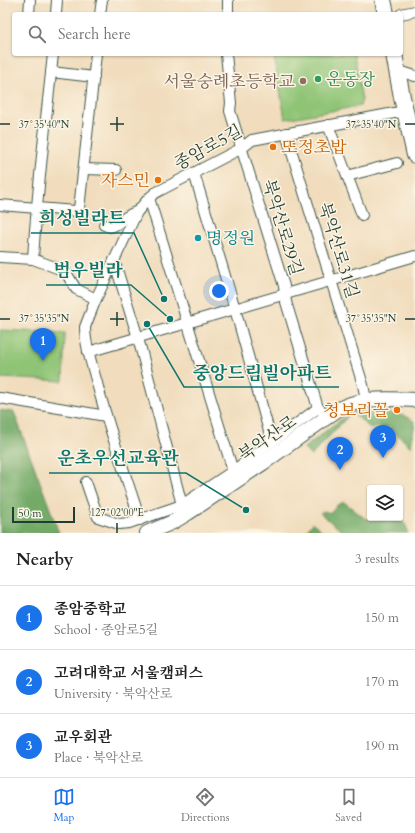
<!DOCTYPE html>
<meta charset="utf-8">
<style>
:root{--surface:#fff;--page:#f6f6f6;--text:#222;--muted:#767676;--line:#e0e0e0;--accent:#1a73e8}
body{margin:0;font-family:Cardo,"Noto Serif KR",serif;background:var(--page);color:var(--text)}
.controls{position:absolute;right:12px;bottom:12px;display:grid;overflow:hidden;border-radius:4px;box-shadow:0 1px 3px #0004}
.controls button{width:36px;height:36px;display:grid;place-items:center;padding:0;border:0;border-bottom:1px solid var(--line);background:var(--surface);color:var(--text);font:20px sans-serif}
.scale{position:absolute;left:12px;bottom:10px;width:63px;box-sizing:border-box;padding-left:4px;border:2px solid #1f3d34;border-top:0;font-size:11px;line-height:14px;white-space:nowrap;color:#1f3d34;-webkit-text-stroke:3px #fcf5e5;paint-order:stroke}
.you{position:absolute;left:219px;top:291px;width:14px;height:14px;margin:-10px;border:3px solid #fff;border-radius:50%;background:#1a73e8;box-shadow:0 0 0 6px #1a73e833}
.badge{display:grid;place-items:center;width:26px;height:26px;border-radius:50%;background:var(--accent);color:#fff;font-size:13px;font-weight:700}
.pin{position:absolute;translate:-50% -33px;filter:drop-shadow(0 1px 2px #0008)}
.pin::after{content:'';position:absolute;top:21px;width:14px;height:12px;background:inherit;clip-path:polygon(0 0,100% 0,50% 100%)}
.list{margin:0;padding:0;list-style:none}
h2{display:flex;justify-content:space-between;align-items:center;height:52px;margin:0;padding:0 16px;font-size:17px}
h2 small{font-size:13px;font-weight:400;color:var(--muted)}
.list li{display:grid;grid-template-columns:26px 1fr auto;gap:12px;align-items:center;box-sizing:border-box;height:64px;padding:0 16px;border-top:1px solid var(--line)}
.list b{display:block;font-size:15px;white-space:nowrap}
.list p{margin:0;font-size:13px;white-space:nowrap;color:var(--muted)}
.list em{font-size:13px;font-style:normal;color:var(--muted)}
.icon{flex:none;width:22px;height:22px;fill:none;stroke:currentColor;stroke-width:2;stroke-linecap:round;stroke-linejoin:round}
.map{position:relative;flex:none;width:415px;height:533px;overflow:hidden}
.search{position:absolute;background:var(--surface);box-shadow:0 1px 3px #0004;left:12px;right:12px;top:12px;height:44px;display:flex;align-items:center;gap:10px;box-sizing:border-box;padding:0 14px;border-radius:4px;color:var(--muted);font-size:15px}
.sheet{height:244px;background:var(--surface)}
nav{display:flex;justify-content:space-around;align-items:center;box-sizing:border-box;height:56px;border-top:1px solid var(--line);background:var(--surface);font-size:11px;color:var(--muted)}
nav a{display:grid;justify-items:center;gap:2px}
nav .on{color:var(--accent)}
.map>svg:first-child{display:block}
</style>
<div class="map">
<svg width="415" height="533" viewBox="0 0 415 533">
<rect width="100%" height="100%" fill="#fcf5e5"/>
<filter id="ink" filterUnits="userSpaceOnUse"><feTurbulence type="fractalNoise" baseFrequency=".025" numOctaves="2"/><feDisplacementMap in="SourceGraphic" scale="8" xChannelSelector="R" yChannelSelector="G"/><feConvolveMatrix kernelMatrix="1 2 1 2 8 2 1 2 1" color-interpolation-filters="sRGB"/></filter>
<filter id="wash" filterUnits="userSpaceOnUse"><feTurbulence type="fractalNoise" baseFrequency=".012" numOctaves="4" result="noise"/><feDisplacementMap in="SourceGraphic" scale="16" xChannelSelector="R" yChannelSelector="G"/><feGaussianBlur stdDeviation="0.9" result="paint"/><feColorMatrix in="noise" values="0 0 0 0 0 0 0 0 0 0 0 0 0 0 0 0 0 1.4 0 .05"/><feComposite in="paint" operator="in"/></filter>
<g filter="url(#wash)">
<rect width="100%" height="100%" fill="#f1ddbd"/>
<g fill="#8fc476" stroke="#578055">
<polygon points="278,54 354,54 362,100 360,106 285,119 274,57"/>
<polygon points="0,330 65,333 63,381 0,378"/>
</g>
<g fill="#73aa67" stroke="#49744e">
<path d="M366,406h10l3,6 26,4 10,6 -4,25 -21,-19 -2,-1 -18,1 -18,-16 -41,44 -6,-6 -1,-2c20,-15 38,-33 62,-42z"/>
<polygon points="0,410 14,412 59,533 0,533"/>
<path d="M344,502l23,18 3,-4v2c10,0 28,-3 35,6 2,2 2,6 3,9h-64l-24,-20 4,-2 7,2 6,-8z"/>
<polygon points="313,523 325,533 307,533 306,531"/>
</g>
</g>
<g filter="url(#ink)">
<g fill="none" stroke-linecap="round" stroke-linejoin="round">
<defs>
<g id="street">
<polyline points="29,14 30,0"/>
<polyline points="56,14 57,0"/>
<polyline points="100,14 102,0"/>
<polyline points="228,14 228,0"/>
<polyline points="401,14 415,11"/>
<path d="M53,54c-7,68 -16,136 -20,205l32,12 11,18 20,10"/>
<polyline points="226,54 231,103 230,111 284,286 286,302 318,408"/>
<polyline points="396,70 415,76"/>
<polyline points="51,72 94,77"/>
<polyline points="328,125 362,215"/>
<polyline points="286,133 363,385 366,399"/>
<polyline points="84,169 116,170"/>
<polyline points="194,173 235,309 272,442"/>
<polyline points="347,176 397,163"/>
<polyline points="149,198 233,471"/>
<polyline points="0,205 75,211 79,209 96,54"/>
<path d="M104,225c1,0 5,2 6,2 7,0 17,-14 27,-15"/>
<polyline points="0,257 33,259"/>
<polyline points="114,260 138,338 182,505"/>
<polyline points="88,352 415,256"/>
<polyline points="0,398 106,416"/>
<polyline points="86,482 98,517 119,524 129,523 182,505 233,471 318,408 322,411"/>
<path d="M140,520c-14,-44 -30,-88 -42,-133 -5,-20 -13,-40 -13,-60l11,-28 41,-87 12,-14 6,-5 87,-45 10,-8 153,-29"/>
</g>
<path id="secondary" d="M147,533l26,-11 15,-9 75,-50 74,-53c27,-14 49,-11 78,-10"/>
<g id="primary">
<polyline points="383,0 386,14"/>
<polyline points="394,54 402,97 415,155"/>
</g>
</defs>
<use href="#street" stroke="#3e5549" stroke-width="12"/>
<use href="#secondary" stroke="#3e5549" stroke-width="16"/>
<use href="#primary" stroke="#3e5549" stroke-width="18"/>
<use href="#street" stroke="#fff" stroke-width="10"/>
<use href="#secondary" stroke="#fff" stroke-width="14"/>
<use href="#primary" stroke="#fff" stroke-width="16"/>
</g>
</g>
<path fill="none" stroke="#1f3d34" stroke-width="1.5" d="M117,117v14M0,124h10M110,124h14M405,124h10M117,312v14M0,319h10M110,319h14M405,319h10M117,523v10"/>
<circle fill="#2e9e5b" stroke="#fcf5e5" stroke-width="1.5" cx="318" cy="79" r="4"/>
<circle fill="#8d6e63" stroke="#fcf5e5" stroke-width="1.5" cx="303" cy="81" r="4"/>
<g fill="#e8710a" stroke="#fcf5e5" stroke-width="1.5">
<circle cx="273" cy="147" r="4"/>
<circle cx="158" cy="180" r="4"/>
<circle cx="397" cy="410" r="4"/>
</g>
<circle fill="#0f9aa8" stroke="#fcf5e5" stroke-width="1.5" cx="198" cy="238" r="4"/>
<g text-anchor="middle" stroke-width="3" stroke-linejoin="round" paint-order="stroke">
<g font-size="17" fill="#27864d" stroke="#fcf5e5" text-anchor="start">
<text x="326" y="85">운동장</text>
</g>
<g font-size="17" fill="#785e54" stroke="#fcf5e5" text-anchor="end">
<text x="295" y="87">서울숭례초등학교</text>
</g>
<g font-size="17" fill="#1f3d34" stroke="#fcf5e5">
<text transform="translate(208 147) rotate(-29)" y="6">종암로5길</text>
<text transform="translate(283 227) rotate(73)" y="6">북악산로29길</text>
<text transform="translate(339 250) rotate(73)" y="6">북악산로31길</text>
<text transform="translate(267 438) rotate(-35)" y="6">북악산로</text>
</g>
<g font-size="17" fill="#c56008" stroke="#fcf5e5" text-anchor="end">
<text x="281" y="153" text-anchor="start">또정초밥</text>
<text x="150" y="186">자스민</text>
<text x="389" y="416">청보리꼴</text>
</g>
<g font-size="17" fill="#0d838f" stroke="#fcf5e5" text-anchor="start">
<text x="206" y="244">명정원</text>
</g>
</g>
<g font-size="10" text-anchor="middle" fill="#1f3d34" stroke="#fcf5e5" stroke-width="3" stroke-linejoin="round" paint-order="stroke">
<text x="44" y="128">37°35'40"N</text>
<text x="371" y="128">37°35'40"N</text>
<text x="44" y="322">37°35'35"N</text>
<text x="371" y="322">37°35'35"N</text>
<text x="117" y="516">127°02'00"E</text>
</g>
<path fill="none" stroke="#0f766e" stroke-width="1.5" d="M164 299L134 233H31M170 319L131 285H46M147 324L184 387H339M246 510L186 473H49"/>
<g fill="#0f766e" stroke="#fcf5e5" stroke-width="1.5">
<circle cx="164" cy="299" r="4"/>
<circle cx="170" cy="319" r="4"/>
<circle cx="147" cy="324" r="4"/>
<circle cx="246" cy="510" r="4"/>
</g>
<g font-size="18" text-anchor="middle" font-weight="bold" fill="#0f766e" stroke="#fcf5e5" stroke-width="3" stroke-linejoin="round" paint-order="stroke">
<text x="82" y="224">희성빌라트</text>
<text x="88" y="276">범우빌라</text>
<text x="262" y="379">중앙드림빌아파트</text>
<text x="118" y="464">운초우선교육관</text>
</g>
</svg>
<div class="controls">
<button><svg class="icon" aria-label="layers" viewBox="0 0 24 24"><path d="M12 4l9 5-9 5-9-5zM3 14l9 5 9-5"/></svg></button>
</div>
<div class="scale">50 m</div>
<div class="you"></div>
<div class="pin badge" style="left:43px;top:361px">1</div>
<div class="pin badge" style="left:340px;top:470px">2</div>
<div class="pin badge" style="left:383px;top:458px">3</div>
<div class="search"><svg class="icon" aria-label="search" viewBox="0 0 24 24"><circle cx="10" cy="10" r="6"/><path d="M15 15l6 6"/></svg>Search here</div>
</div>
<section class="sheet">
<h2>Nearby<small>3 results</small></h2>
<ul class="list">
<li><span class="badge">1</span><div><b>종암중학교</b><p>School · 종암로5길</p></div><em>150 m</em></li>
<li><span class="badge">2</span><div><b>고려대학교 서울캠퍼스</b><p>University · 북악산로</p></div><em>170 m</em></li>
<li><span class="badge">3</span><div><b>교우회관</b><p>Place · 북악산로</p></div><em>190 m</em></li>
</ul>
</section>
<nav>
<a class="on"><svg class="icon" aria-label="map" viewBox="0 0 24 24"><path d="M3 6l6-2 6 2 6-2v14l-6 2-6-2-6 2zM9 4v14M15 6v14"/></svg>Map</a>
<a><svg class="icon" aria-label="directions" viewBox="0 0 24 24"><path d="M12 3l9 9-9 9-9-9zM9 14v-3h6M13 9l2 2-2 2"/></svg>Directions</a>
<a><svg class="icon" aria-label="saved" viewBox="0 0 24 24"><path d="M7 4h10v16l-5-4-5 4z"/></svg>Saved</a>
</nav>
